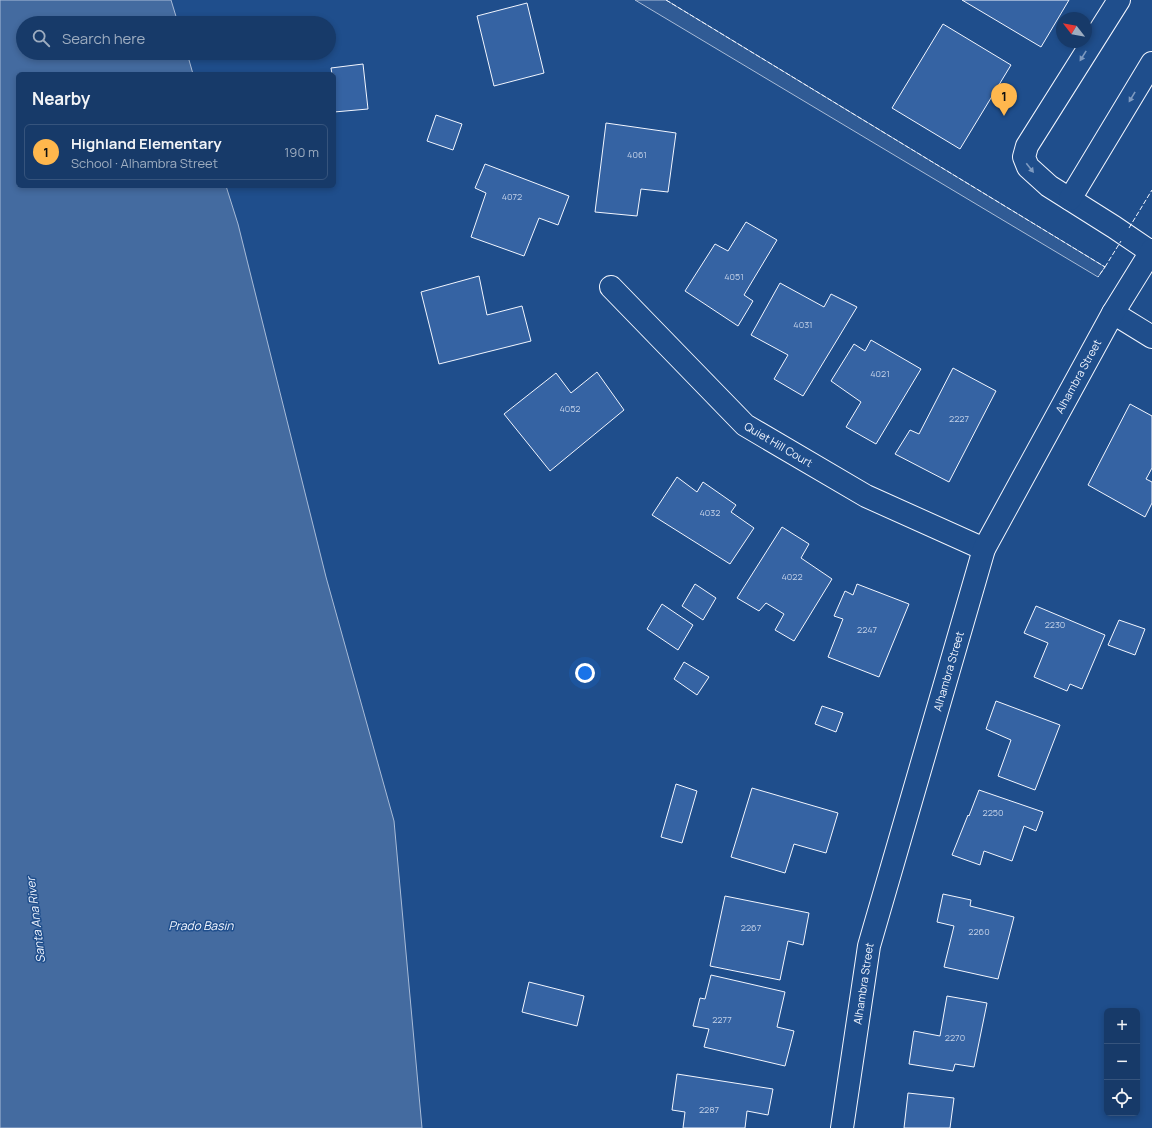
<!DOCTYPE html>
<meta charset="utf-8">
<style>
:root{--surface:#173a69;--page:#20416f;--text:#f1f3f6;--muted:#9eadc0;--line:#36547d;--accent:#ffb74d}
body{margin:0;font-family:Manrope,sans-serif;background:var(--page);color:var(--text)}
.controls{position:absolute;right:12px;bottom:12px;display:grid;overflow:hidden;border-radius:6px;box-shadow:0 2px 6px #0003}
.controls button{width:36px;height:36px;display:grid;place-items:center;padding:0;border:0;border-bottom:1px solid var(--line);background:var(--surface);color:var(--text);font:20px sans-serif}
.compass{position:absolute;left:1056px;top:12px;width:36px;height:36px;border-radius:50%;background:var(--surface);box-shadow:0 2px 6px #0003;rotate:301deg}
.you{position:absolute;left:585px;top:673px;width:14px;height:14px;margin:-10px;border:3px solid #fff;border-radius:50%;background:#1a73e8;box-shadow:0 0 0 6px #1a73e833}
.badge{display:grid;place-items:center;width:26px;height:26px;border-radius:50%;background:var(--accent);color:#111;font-size:13px;font-weight:700}
.pin{position:absolute;translate:-50% -33px;filter:drop-shadow(0 1px 2px #0008)}
.pin::after{content:'';position:absolute;top:21px;width:14px;height:12px;background:inherit;clip-path:polygon(0 0,100% 0,50% 100%)}
.list{margin:0;padding:0;list-style:none}
h2{display:flex;justify-content:space-between;align-items:center;height:52px;margin:0;padding:0 16px;font-size:17px}
h2 small{font-size:13px;font-weight:400;color:var(--muted)}
.list li{display:grid;grid-template-columns:26px 1fr auto;gap:12px;align-items:center;box-sizing:border-box;height:56px;margin:0 8px 8px;padding:0 8px;border:1px solid var(--line);border-radius:6px}
.list b{display:block;font-size:15px;white-space:nowrap}
.list p{margin:0;font-size:13px;white-space:nowrap;color:var(--muted)}
.list em{font-size:13px;font-style:normal;color:var(--muted)}
.icon{flex:none;width:22px;height:22px;fill:none;stroke:currentColor;stroke-width:2;stroke-linecap:round;stroke-linejoin:round}
.map{position:relative;flex:none;width:1152px;height:1128px;overflow:hidden}
.search{position:absolute;background:var(--surface);box-shadow:0 2px 6px #0003;left:16px;top:16px;width:320px;height:44px;display:flex;align-items:center;gap:10px;box-sizing:border-box;padding:0 14px;border-radius:22px;color:var(--muted);font-size:15px}
.panel{position:absolute;background:var(--surface);box-shadow:0 2px 6px #0003;left:16px;top:72px;width:320px;height:116px;border-radius:6px}
.map>svg:first-child{display:block}
</style>
<div class="map">
<svg width="1152" height="1128" viewBox="0 0 1152 1128">
<rect width="100%" height="100%" fill="#1f4e8c"/>
<polygon fill="#305b95" stroke="#a8bbd7" points="635,0 666,0 1105,267 1098,277"/>
<polygon fill="#446ba0" stroke="#a8bbd7" points="0,0 171,0 178,23 23,23 23,53 187,53 193,74 18,74 18,186 226,186 238,224 326,577 394,821 422,1128 0,1128"/>
<g fill="#3563a3" stroke="#f2f6ff">
<polygon points="962,0 1069,0 1041,47"/>
<polygon points="527,3 544,73 494,86 477,16"/>
<polygon points="943,24 1011,65 960,149 892,108"/>
<polygon points="363,64 368,109 334,112 334,74 332,74 331,68"/>
<polygon points="436,115 462,124 453,150 427,141"/>
<polygon points="606,123 676,133 668,192 641,189 637,216 595,212"/>
<polygon points="485,164 569,196 558,225 539,218 524,256 471,237 486,193 475,188"/>
<polygon points="746,222 777,240 744,295 753,301 738,326 685,291 715,244 728,251"/>
<polygon points="479,276 487,315 522,306 531,341 439,364 421,292"/>
<polygon points="780,283 824,307 831,294 857,307 803,396 774,379 788,355 751,335"/>
<polygon points="871,340 921,369 876,444 846,427 861,402 831,381 854,344 865,351"/>
<polygon points="953,368 996,391 949,482 895,454 910,430 919,434"/>
<polygon points="597,372 624,410 550,471 504,414 556,373 571,393"/>
<polygon points="1130,404 1152,416 1152,468 1146,479 1152,482 1152,503 1145,517 1088,485"/>
<polygon points="677,477 697,492 703,482 736,505 731,512 754,528 730,564 652,515"/>
<polygon points="782,527 809,544 801,558 832,579 794,641 775,630 784,614 766,603 759,611 737,598"/>
<polygon points="695,584 716,598 703,620 682,606"/>
<polygon points="857,584 909,604 879,677 828,657 843,619 834,616 845,591 853,595"/>
<polygon points="662,604 693,625 678,650 647,629"/>
<polygon points="1036,606 1105,635 1082,689 1070,684 1067,691 1034,677 1048,643 1024,633"/>
<polygon points="1119,620 1145,629 1135,655 1108,645"/>
<polygon points="684,662 709,677 697,695 674,679"/>
<polygon points="996,701 1060,725 1035,790 998,776 1011,740 986,729"/>
<polygon points="822,706 843,713 836,732 815,724"/>
<polygon points="676,784 697,791 682,843 661,837"/>
<polygon points="752,788 838,813 826,853 794,844 785,873 731,857"/>
<polygon points="979,790 1043,812 1036,831 1024,826 1012,861 984,851 980,865 952,855 968,815 969,816"/>
<polygon points="943,894 971,900 970,906 1014,917 998,979 944,967 954,926 937,922"/>
<polygon points="725,896 809,913 803,945 788,941 780,980 710,966"/>
<polygon points="711,975 785,992 777,1027 794,1031 785,1066 704,1047 709,1029 693,1026 700,998 705,999"/>
<polygon points="529,982 584,996 577,1026 522,1012"/>
<polygon points="947,996 987,1003 974,1067 955,1064 953,1071 909,1064 914,1031 940,1036"/>
<polygon points="677,1074 773,1089 768,1115 747,1111 745,1128 683,1128 685,1112 672,1110"/>
<polygon points="908,1093 954,1098 950,1128 904,1128"/>
</g>
<g fill="none" stroke-linecap="round" stroke-linejoin="round">
<defs>
<g id="minor">
<polyline points="1119,0 1027,146 1024,157 1028,167 1049,186 1114,227 1151,252"/>
<polyline points="1070,199 1152,63"/>
<path id="s1" d="M611,287l134,138 121,71 118,53"/>
<polyline points="1113,313 1152,337"/>
<path id="s2" d="M842,1128l27,-182 115,-397 129,-236 39,-63"/>
</g>
</defs>
<use href="#minor" stroke="#f2f6ff" stroke-width="24"/>
<use href="#minor" stroke="#1f4e8c" stroke-width="22"/>
<g stroke="#f2f6ff" stroke-width="1" stroke-dasharray="5 2" stroke-linecap="butt">
<polyline points="666,0 1105,267 1098,277"/>
<polyline points="1129,228 1152,190"/>
<polyline points="1105,267 1121,241"/>
</g>
</g>
<defs><path id="oneway-solid" d="M-6-.8H1V-3.2L6.5 0L1 3.2V.8H-6Z"/></defs>
<g fill="#7e9ac0">
<use href="#oneway-solid" transform="translate(1083 56) rotate(122)"/>
<use href="#oneway-solid" transform="translate(1132 97) rotate(121)"/>
<use href="#oneway-solid" transform="translate(1030 168) rotate(52)"/>
</g>
<g text-anchor="middle" stroke-width="3" stroke-linejoin="round" paint-order="stroke">
<g font-size="9" fill="#c3d1e8">
<text x="637" y="158">4061</text>
<text x="512" y="200">4072</text>
<text x="734" y="280">4051</text>
<text x="803" y="328">4031</text>
<text x="880" y="377">4021</text>
<text x="570" y="412">4052</text>
<text x="959" y="422">2227</text>
<text x="710" y="516">4032</text>
<text x="792" y="580">4022</text>
<text x="1055" y="628">2230</text>
<text x="867" y="633">2247</text>
<text x="993" y="816">2250</text>
<text x="751" y="931">2267</text>
<text x="979" y="935">2260</text>
<text x="722" y="1023">2277</text>
<text x="955" y="1041">2270</text>
<text x="709" y="1113">2287</text>
</g>
<g font-size="11" fill="#f2f6ff" stroke="#1f4e8c">
<text dy="4" stroke="none"><textPath href="#s2" startOffset="794">Alhambra Street</textPath></text>
<text dy="4" stroke="none"><textPath href="#s1" startOffset="231">Quiet Hill Court</textPath></text>
<text dy="4" stroke="none"><textPath href="#s2" startOffset="470">Alhambra Street</textPath></text>
<text dy="4" stroke="none"><textPath href="#s2" startOffset="146">Alhambra Street</textPath></text>
</g>
<g font-size="12" font-style="italic" fill="#f2f6ff" stroke="#1f4e8c">
<text transform="translate(36 920) rotate(-97)" y="4">Santa Ana River</text>
<text x="201" y="930">Prado Basin</text>
</g>
</g>
</svg>
<div class="controls">
<button>+</button>
<button>−</button>
<button><svg class="icon" aria-label="locate" viewBox="0 0 24 24"><circle cx="12" cy="12" r="6"/><path d="M12 2v4M12 18v4M2 12h4M18 12h4"/></svg></button>
</div>
<svg class="compass" viewBox="-18 -18 36 36"><path d="M0-13l5 13h-10z" fill="#e53935"/><path d="M0 13l5-13h-10z" fill="#9eadc0"/></svg>
<div class="you"></div>
<div class="pin badge" style="left:1004px;top:116px">1</div>
<div class="search"><svg class="icon" aria-label="search" viewBox="0 0 24 24"><circle cx="10" cy="10" r="6"/><path d="M15 15l6 6"/></svg>Search here</div>
<section class="panel">
<h2>Nearby<small></small></h2>
<ul class="list">
<li><span class="badge">1</span><div><b>Highland Elementary</b><p>School · Alhambra Street</p></div><em>190 m</em></li>
</ul>
</section>
</div>
